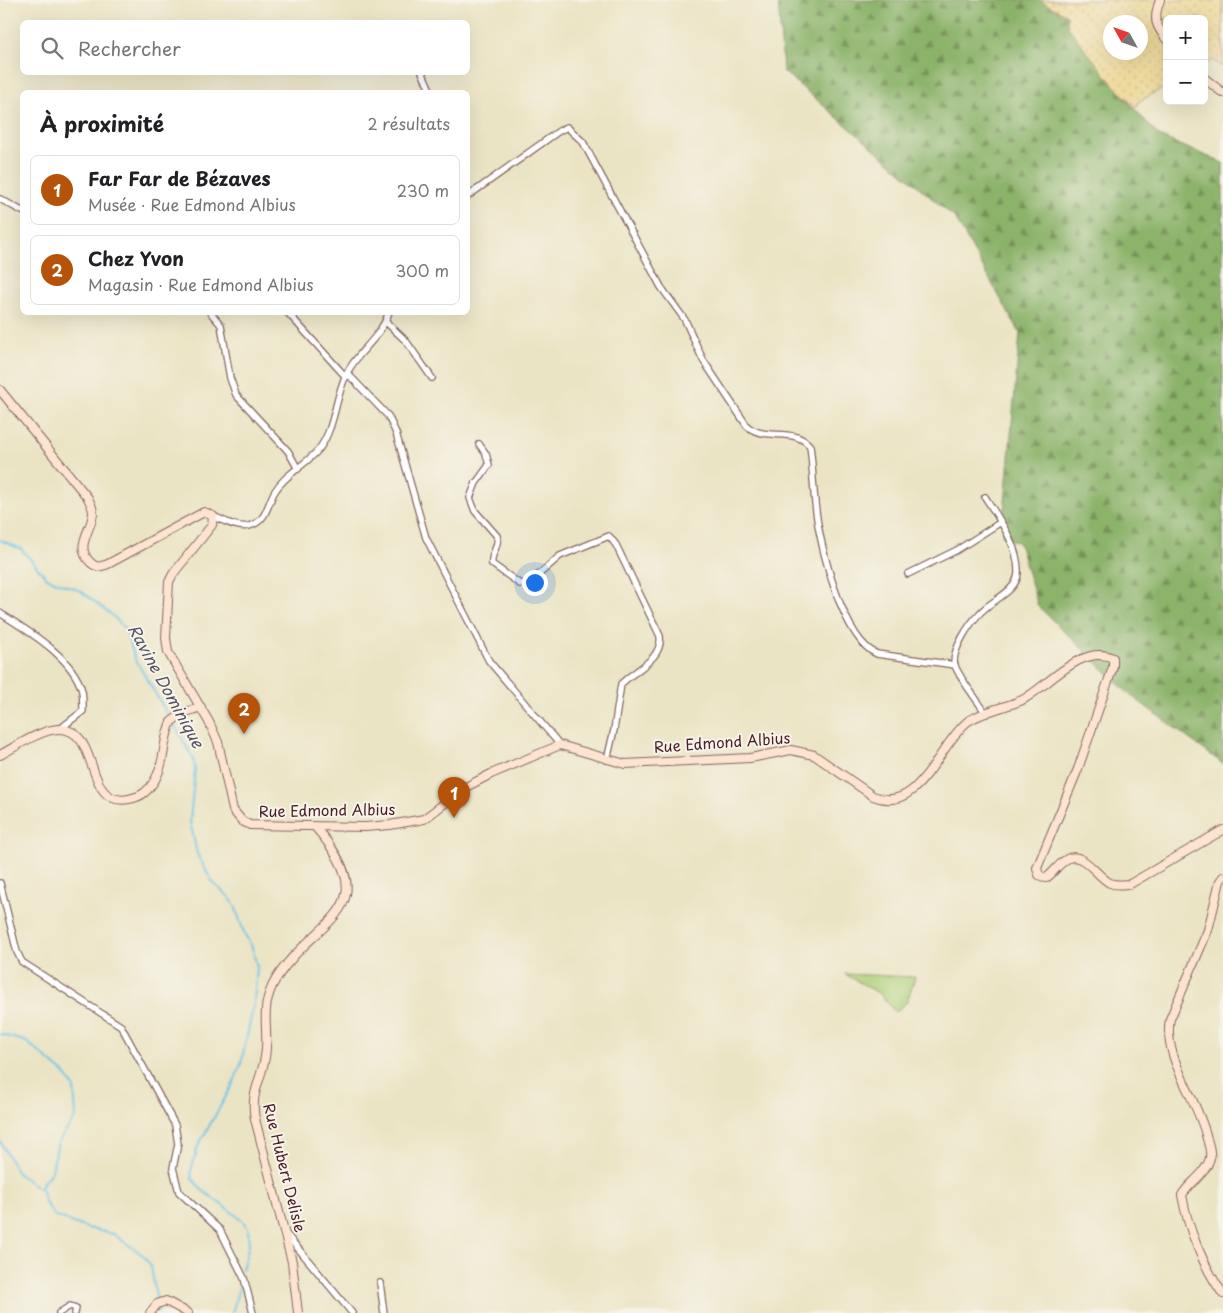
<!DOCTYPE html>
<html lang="fr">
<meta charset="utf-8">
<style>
:root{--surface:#fff;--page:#f6f6f6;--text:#202124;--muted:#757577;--line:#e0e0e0;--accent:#b45309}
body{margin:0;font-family:"Playpen Sans",sans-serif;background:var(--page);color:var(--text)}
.controls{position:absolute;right:15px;top:15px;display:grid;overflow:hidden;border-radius:8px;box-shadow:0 5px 20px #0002}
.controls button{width:45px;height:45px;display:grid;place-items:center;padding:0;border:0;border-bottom:1px solid var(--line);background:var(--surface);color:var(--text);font:25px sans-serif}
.compass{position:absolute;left:1103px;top:15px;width:45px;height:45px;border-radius:50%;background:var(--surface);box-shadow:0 5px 20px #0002;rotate:310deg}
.you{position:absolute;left:534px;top:582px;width:18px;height:18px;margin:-12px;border:4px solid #fff;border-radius:50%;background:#1a73e8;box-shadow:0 0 0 8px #1a73e833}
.badge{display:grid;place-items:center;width:32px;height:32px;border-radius:50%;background:var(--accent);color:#fff;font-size:16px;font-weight:700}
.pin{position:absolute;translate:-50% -41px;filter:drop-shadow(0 1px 2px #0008)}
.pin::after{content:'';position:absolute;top:26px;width:18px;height:15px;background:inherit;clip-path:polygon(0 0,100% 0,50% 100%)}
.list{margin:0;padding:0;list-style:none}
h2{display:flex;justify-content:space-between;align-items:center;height:65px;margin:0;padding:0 20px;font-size:21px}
h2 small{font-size:16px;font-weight:400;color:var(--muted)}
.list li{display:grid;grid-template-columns:32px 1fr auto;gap:15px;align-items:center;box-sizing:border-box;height:70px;margin:0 10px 10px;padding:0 10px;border:1px solid var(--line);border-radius:8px}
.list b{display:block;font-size:19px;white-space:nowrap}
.list p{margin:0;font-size:16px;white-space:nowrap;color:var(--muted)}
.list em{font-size:16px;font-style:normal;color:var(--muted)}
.icon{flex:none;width:28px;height:28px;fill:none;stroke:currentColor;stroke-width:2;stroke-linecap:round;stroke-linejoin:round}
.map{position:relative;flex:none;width:1223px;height:1313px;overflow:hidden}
.search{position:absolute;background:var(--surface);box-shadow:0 5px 20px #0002;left:20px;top:20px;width:450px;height:55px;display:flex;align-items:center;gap:12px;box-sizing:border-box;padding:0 18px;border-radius:8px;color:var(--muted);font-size:19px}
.panel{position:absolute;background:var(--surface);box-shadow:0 5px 20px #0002;left:20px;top:90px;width:450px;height:225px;border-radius:8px}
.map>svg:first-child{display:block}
</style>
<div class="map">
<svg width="1223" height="1313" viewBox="0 0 1223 1313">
<defs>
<pattern id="forest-firs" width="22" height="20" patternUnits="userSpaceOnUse" patternTransform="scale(1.25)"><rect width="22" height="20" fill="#8bb36a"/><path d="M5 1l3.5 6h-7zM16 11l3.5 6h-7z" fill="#749157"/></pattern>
<pattern id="sand-dots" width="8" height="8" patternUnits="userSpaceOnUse" patternTransform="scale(1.25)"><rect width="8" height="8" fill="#eeda9e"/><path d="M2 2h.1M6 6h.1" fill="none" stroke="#cebb88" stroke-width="1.8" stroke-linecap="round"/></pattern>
</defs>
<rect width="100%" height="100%" fill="#f7f3e8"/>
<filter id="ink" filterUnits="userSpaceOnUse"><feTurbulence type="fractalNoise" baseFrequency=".02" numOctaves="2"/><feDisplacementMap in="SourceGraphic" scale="10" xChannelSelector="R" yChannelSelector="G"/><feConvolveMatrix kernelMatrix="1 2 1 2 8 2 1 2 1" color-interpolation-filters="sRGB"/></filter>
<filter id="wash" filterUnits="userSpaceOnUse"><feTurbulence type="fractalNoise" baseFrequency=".0096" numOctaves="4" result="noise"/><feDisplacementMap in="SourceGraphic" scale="20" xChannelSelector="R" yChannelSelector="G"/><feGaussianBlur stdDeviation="1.12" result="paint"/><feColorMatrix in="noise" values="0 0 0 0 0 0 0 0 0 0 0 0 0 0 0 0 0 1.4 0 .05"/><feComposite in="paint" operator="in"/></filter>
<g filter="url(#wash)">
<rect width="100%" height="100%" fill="#ebe4c4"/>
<polygon fill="url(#forest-firs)" stroke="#6a694a" points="778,0 1039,0 1067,15 1068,27 1115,87 1159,136 1223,163 1223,764 1129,694 1038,606 1019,543 1002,536 1020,333 955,218 783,71"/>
<path fill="url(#sand-dots)" stroke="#9c7c64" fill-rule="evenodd" d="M1039,0h184v67l-11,-7 -8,5v-46h-37v67l-29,16 -2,6 -21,-21 -47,-60 -1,-12zM1110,22h30v30h-30z"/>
<polygon fill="#afd17a" stroke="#7c7852" points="845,974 915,977 907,1002 895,1012 880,994"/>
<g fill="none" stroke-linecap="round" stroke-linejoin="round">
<g stroke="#6bc4e8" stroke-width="2">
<polyline points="0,540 21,549 47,578 81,591 114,617 125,629 135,659 171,720"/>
<polyline points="174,724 193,758 195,769 190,821 197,854 213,883 229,897 235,906 244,933 252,947 257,967 254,1003 241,1064 234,1082 198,1146 191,1171 192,1178 202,1190 241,1219 248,1228 249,1245 242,1269"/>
<polyline points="0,1034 27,1042 64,1073 74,1087 76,1117 58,1142 52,1171 43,1182 41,1189 45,1202 55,1216 87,1228 113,1234 143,1255 151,1266 157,1303"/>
<polyline points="0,1141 18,1174 41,1189"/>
<polyline points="158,1307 158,1313"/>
<polyline points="232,1313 240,1284 240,1276"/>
</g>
</g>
</g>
<g filter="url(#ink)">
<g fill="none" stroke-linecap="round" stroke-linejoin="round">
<defs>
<g id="street">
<polyline points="422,72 431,92"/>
<path d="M468,196l91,-65 8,-4 16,15 78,145 24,33 18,40 44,66c19,16 46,0 63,20 3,22 3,44 6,65 4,35 27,129 61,143l78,11"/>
<polyline points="0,199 22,211"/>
<polyline points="210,312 221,325 230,378 236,395 288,451 298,469"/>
<polyline points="287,312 346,377"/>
<polyline points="386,322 406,341 432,378"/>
<polyline points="347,373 388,416 396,433 426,538 489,661 560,745"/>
<path d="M479,444l7,10 3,11 -13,18 -6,15 5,13 22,25c3,10 -7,18 -5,28l28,20 9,-1 31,-27 49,-20 7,9 44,91c3,23 -24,33 -39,48l-7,46 -7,30"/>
<path d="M985,497c14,22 34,49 33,76 -1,19 -27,27 -38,40 -10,10 -30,39 -25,53 7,16 22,33 31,48"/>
<path d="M213,516c10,4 25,13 36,10 18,-4 18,-22 26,-35 10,-17 31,-26 44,-42 16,-21 16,-51 27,-74 11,-24 34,-35 43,-63"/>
<polyline points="908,574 957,550 1001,522"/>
<path d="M0,613c28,18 73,44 82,78 1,6 1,14 1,20l-23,18"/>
<polyline points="0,883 17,952 22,962 121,1026 175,1125 178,1144 173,1168 179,1192 220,1230 244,1278 253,1313"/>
<polyline points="286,1234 352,1313"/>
<polyline points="380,1283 384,1313"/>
<polyline points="59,1313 70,1306 76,1308 75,1313"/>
</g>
<g id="secondary">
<path d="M1160,0c-7,19 -5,25 7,40"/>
<polyline points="1204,78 1223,93"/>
<path d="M0,390l88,108c2,5 5,9 5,15 -1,17 -19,33 -3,49 6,6 10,5 18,2l96,-52 9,4 -1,9 -39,49 -4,8 -3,56 2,14 41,70 9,20 15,68 9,11 8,4 115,2 25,-2 34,-6 42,-32 25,-13 69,-29 65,19 125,-6 41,-8 23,5 59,41c46,19 65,-50 94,-74 11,-9 38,-15 53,-21 26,-12 60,-58 93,-43v9l-35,102 -41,99 2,7 7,3c8,-5 12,-14 21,-19 16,-9 30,18 43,24 7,3 13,1 20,1l93,-54"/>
<path d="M0,755c15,-8 42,-26 59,-26 43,0 23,79 70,70 11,-2 17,-6 24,-16 13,-19 9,-42 18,-61l12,-9 18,-6"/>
<path d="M1223,877l-3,4 -12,49 -38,89c-8,39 29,81 37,120 2,6 4,13 3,19 -4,16 -20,24 -28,37 6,34 21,71 41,99"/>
<polyline points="150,1313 157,1304 166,1301 188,1313"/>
<path d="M298,1313l-6,-51 -37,-143c-5,-26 6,-38 10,-62 5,-30 -7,-48 11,-78 38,-61 113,-67 40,-151"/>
</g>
</defs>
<use href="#street" stroke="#826461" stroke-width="8"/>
<use href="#secondary" stroke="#826461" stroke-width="10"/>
<use href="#street" stroke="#fff" stroke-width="5.5"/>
<use href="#secondary" stroke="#fde4d0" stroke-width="8"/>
</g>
</g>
<g text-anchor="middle" stroke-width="4" stroke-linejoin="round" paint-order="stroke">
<g font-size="15" fill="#4a1f2b" stroke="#f7f3e8">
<text transform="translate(722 743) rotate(-4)" y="5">Rue Edmond Albius</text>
<text transform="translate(327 811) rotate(-1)" y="5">Rue Edmond Albius</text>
<text transform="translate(284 1168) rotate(76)" y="5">Rue Hubert Delisle</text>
</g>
<g font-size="16" font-style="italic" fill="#545164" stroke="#f7f3e8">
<text transform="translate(166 686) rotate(61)" y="6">Ravine Dominique</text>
</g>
</g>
</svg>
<div class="controls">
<button>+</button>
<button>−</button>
</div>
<svg class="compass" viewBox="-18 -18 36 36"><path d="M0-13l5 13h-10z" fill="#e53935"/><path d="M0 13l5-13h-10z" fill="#757577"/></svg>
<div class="you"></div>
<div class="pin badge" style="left:454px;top:818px">1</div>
<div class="pin badge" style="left:244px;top:734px">2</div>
<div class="search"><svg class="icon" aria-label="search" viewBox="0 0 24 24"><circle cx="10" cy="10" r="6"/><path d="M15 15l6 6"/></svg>Rechercher</div>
<section class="panel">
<h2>À proximité<small>2 résultats</small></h2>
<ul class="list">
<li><span class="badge">1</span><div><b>Far Far de Bézaves</b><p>Musée · Rue Edmond Albius</p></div><em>230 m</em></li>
<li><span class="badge">2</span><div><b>Chez Yvon</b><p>Magasin · Rue Edmond Albius</p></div><em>300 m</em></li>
</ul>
</section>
</div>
